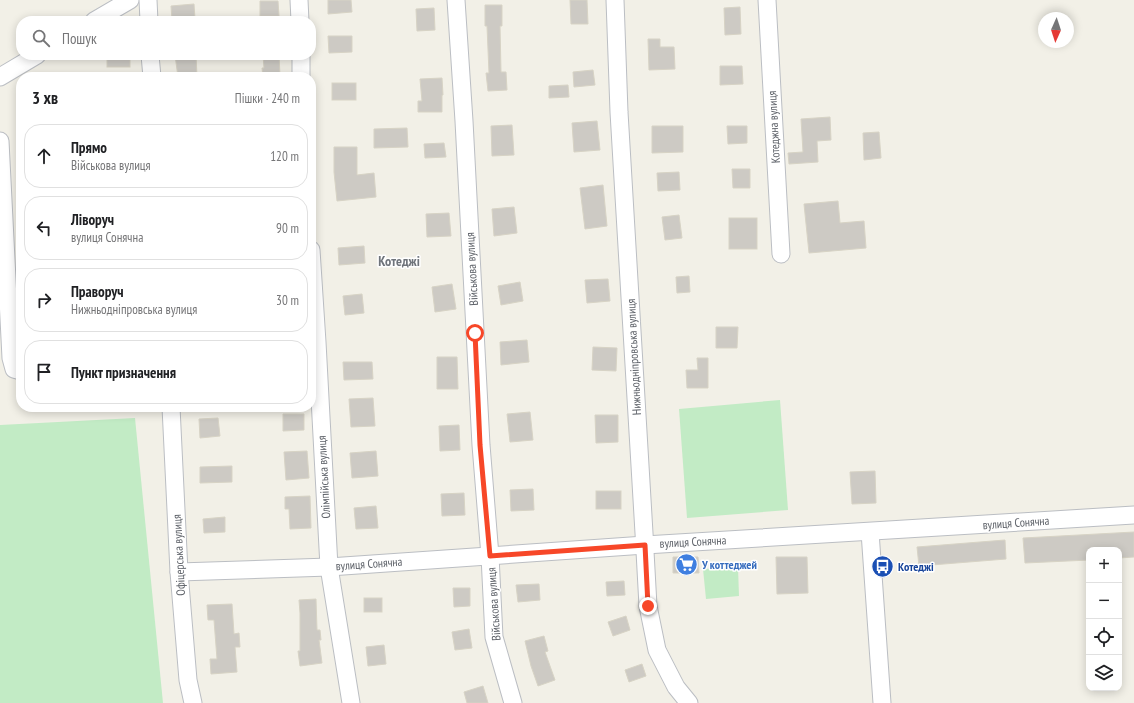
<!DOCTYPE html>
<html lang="uk">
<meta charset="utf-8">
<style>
:root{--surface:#fff;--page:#f6f6f6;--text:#202124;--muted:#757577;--line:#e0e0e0}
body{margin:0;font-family:"PT Sans Narrow",sans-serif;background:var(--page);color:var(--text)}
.controls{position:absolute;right:12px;bottom:12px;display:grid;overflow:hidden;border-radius:8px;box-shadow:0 2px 10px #0003}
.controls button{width:36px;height:36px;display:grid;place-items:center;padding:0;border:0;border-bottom:1px solid var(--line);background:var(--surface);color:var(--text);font:20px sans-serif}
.compass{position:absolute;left:1038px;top:12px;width:36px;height:36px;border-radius:50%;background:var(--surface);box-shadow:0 2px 10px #0003;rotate:183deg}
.stop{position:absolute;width:12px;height:12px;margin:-9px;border:3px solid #f74728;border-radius:50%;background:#fff}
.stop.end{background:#f74728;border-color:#fff;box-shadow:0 1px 4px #0008}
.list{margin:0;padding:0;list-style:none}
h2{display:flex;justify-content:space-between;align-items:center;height:52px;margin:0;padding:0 16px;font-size:17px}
h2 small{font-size:13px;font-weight:400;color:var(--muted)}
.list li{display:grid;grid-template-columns:26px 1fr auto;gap:12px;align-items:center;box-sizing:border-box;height:64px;margin:0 8px 8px;padding:0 8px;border:1px solid var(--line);border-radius:16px}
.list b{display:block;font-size:15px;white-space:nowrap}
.list p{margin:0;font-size:13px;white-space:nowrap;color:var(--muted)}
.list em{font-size:13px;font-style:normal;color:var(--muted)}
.icon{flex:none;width:22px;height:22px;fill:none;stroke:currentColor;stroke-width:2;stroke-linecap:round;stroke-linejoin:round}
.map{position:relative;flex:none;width:1134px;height:703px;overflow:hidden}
.search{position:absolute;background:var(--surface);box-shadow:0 2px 10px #0003;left:16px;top:16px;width:300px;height:44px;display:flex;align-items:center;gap:10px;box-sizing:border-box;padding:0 14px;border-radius:16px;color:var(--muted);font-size:15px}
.panel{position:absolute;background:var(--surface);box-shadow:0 2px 10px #0003;left:16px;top:72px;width:300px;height:340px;border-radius:16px}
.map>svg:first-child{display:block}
</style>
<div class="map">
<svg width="1134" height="703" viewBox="0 0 1134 703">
<rect width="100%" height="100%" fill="#f2f0e7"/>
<g fill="#c2ebc5">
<polygon points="780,400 788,510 687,518 679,409"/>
<polygon points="135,418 163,703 0,703 0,425"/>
<polygon points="738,567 739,596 706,599 703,569"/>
</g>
<g fill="#cdcac4" stroke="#d7d3c5">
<polygon points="328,0 351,0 352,12 328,14"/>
<polygon points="570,0 587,0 588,24 571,24"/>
<polygon points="260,1 278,1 279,16 260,16"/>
<polygon points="194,4 195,19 172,20 171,6"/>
<polygon points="485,5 502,5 502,26 500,26 501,72 506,72 507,90 488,91 486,73 489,73 487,26 485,26"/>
<polygon points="740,7 741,34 725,35 724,8"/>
<polygon points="434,8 435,30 417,31 416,9"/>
<polygon points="328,36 352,36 352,52 329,53"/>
<polygon points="648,39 660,39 660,47 674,47 675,69 649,70"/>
<rect x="107" y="55" width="23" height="12"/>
<polygon points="175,55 196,55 197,77 178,77"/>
<polygon points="263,55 279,55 280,76 263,77 262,68 264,68"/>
<polygon points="720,66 742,66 743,84 720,85"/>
<polygon points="593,70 595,85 574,87 573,72"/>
<polygon points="442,78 443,95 442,95 442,112 418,112 418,101 422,101 420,79"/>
<rect x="332" y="83" width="24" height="17"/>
<polygon points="568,85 569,97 549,98 549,86"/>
<polygon points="830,117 831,140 817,141 818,162 789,164 788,153 803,152 801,119"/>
<polygon points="597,121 600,150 574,152 572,123"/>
<polygon points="512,125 514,155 492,156 491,126"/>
<polygon points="652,126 683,126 683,152 652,153"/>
<polygon points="727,126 747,126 747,143 728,144"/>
<polygon points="407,128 408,147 374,148 374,129"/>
<polygon points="879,132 881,158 864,160 863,133"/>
<polygon points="444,143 446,157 425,158 424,144"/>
<polygon points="334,147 357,147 357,175 374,173 376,197 337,201 334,172"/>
<polygon points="732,169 750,169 750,188 733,188"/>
<polygon points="679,172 680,190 658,191 657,173"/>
<polygon points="603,185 607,226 585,229 580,188"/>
<polygon points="838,201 840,223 864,221 866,248 809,253 804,204"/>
<polygon points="514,207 517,233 494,236 492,209"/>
<polygon points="449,213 451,236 427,237 426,214"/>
<polygon points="679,215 682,238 665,240 662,217"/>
<rect x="729" y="218" width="28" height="31"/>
<polygon points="364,246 365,263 339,265 338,248"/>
<polygon points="689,276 690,292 677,293 676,277"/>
<polygon points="608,279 610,301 587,303 585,280"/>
<polygon points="520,282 523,301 501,305 498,286"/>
<polygon points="452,284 456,309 435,312 432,287"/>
<polygon points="362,294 364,313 345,315 343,296"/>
<polygon points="716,327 738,327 737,348 716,348"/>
<polygon points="527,340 529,362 501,365 500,342"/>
<polygon points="593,347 617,348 616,371 592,370"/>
<polygon points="437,357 457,357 458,389 437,389"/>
<polygon points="697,358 708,358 708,388 687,388 686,370 698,370"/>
<polygon points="343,362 372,362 373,379 344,380"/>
<polygon points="373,398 375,426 351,427 349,399"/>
<polygon points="530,412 533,440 510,442 507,414"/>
<polygon points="283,414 304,414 304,430 283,431"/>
<polygon points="595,415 618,415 618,442 596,443"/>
<polygon points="218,418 220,436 200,438 199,419"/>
<polygon points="459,425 460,450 440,451 439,426"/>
<polygon points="307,451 309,478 286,480 284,452"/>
<polygon points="376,451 378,476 352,478 350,453"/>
<polygon points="232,466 232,482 200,483 200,467"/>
<polygon points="875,471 876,503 852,504 850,472"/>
<polygon points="533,489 534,510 511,511 510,490"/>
<rect x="596" y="491" width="25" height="18"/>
<polygon points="464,493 465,515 442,516 441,494"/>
<polygon points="310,496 311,528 290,529 289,509 285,509 285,497"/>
<polygon points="376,506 378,528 356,529 354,508"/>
<polygon points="225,517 225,532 204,533 203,519"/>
<polygon points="1134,532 1134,557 1119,558 1119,550 1089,550 1089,560 1025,563 1023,538"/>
<polygon points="1005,540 1006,559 919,566 917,547"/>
<polygon points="673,557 698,557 699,573 673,573"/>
<polygon points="776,557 807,557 808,593 777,594"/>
<polygon points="624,581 625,595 607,596 606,582"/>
<polygon points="539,584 540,600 518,602 516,585"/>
<polygon points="453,588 470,588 470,606 454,607"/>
<rect x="364" y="598" width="18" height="14"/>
<polygon points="316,599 317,630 320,630 321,640 319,640 322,663 300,666 298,651 300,651 300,613 299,600"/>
<polygon points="232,604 234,634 239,633 240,647 235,647 237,672 211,674 210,659 217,659 214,620 208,620 207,605"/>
<polygon points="626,616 630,630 613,636 608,622"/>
<polygon points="469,629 472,648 455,650 452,632"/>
<polygon points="544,636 548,651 545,652 555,680 538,686 531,666 525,641"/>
<polygon points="384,645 386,664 368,666 366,647"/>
<polygon points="642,664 646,676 629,682 625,670"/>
<polygon points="483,686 488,703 467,703 464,692"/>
</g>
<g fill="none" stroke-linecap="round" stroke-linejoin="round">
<defs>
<g id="minor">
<polyline points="148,0 149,21"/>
<polyline points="299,0 300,21"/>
<polyline points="456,0 464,121 481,445 490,556 494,637 513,703"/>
<polyline points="615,0 619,112 644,533 648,606 657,650 676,687 689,703"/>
<polyline points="767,0 781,254"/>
<polyline points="94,21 130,0"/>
<polyline points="150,55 152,77"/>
<polyline points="301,55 301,77"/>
<polyline points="0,77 37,55"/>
<polyline points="0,141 11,358 14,369 21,371"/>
<polyline points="311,250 317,342 329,567 351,703"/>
<polyline points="171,407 179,572 188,680 193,703"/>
<polyline points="870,532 882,703"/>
<polyline points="179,572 329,567 645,545 1134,515"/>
</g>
</defs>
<use href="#minor" stroke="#bbbec3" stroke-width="19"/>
<use href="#minor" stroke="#fff" stroke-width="17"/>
</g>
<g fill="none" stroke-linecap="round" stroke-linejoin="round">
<polyline stroke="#f74728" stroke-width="5" points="475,333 480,445 490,556 645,545 648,606"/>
</g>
<defs>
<symbol id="supermarket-disc" viewBox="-11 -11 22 22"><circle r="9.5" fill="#3f7fe0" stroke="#fff"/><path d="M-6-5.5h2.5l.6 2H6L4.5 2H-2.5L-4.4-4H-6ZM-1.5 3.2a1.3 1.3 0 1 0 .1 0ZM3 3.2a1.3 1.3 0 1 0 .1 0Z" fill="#fff"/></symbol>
<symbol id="bus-disc" viewBox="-11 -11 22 22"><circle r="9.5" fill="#1a4fb4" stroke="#fff"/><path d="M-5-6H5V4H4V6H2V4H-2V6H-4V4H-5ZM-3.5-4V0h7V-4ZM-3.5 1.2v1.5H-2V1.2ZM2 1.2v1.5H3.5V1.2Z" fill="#fff"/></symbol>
</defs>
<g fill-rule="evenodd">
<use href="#supermarket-disc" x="674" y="552" width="25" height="25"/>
<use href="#bus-disc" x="870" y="554" width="25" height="25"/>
</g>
<g text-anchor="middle" stroke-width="3" stroke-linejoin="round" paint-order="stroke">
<g font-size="12" fill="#5e6269" stroke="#fff">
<text transform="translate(774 127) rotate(-93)" y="4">Котеджна вулиця</text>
<text transform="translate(472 269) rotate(-93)" y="4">Військова вулиця</text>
<text transform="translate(634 357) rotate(-93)" y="4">Нижньодніпровська вулиця</text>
<text transform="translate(324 477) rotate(-93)" y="4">Олімпійська вулиця</text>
<text transform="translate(1016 523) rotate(-4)" y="4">вулиця Сонячна</text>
<text transform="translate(693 542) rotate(-3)" y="4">вулиця Сонячна</text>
<text transform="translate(179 555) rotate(-93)" y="4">Офіцерська вулиця</text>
<text transform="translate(369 564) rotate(-4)" y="4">вулиця Сонячна</text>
<text transform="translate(494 604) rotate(-94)" y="4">Військова вулиця</text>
</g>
<g font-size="12" font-weight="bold" fill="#366cbe" stroke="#fff" text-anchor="start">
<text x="702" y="569">У коттеджей</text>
</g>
<g font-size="12" font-weight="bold" fill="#164399" stroke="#fff" text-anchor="start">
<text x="898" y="571">Котеджі</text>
</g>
<g font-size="14" font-weight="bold" fill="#6f747b" stroke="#fff">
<text x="399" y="266">Котеджі</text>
</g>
</g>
</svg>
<div class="controls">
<button>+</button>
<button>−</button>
<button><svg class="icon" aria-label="locate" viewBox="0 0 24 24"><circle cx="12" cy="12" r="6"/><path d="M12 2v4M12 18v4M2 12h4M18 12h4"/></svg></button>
<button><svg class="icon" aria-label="layers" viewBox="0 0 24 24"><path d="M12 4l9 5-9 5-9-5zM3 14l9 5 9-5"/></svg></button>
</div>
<svg class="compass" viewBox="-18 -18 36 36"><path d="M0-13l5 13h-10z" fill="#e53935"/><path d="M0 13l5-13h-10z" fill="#757577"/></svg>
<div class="stop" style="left:475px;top:333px"></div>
<div class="stop end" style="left:648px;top:606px"></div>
<div class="search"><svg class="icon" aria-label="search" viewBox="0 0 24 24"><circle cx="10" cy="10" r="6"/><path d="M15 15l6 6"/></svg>Пошук</div>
<section class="panel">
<h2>3 хв<small>Пішки · 240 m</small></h2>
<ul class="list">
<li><svg class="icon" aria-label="ahead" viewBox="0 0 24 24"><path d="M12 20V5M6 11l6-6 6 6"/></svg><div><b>Прямо</b><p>Військова вулиця</p></div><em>120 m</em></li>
<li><svg class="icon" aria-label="left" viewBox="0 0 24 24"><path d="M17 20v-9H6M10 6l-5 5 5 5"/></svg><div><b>Ліворуч</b><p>вулиця Сонячна</p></div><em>90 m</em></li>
<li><svg class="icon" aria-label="right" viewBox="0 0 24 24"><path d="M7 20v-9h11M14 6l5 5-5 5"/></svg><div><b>Праворуч</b><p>Нижньодніпровська вулиця</p></div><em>30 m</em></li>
<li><svg class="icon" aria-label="arrive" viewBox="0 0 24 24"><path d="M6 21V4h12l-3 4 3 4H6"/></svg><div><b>Пункт призначення</b></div></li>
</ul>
</section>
</div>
